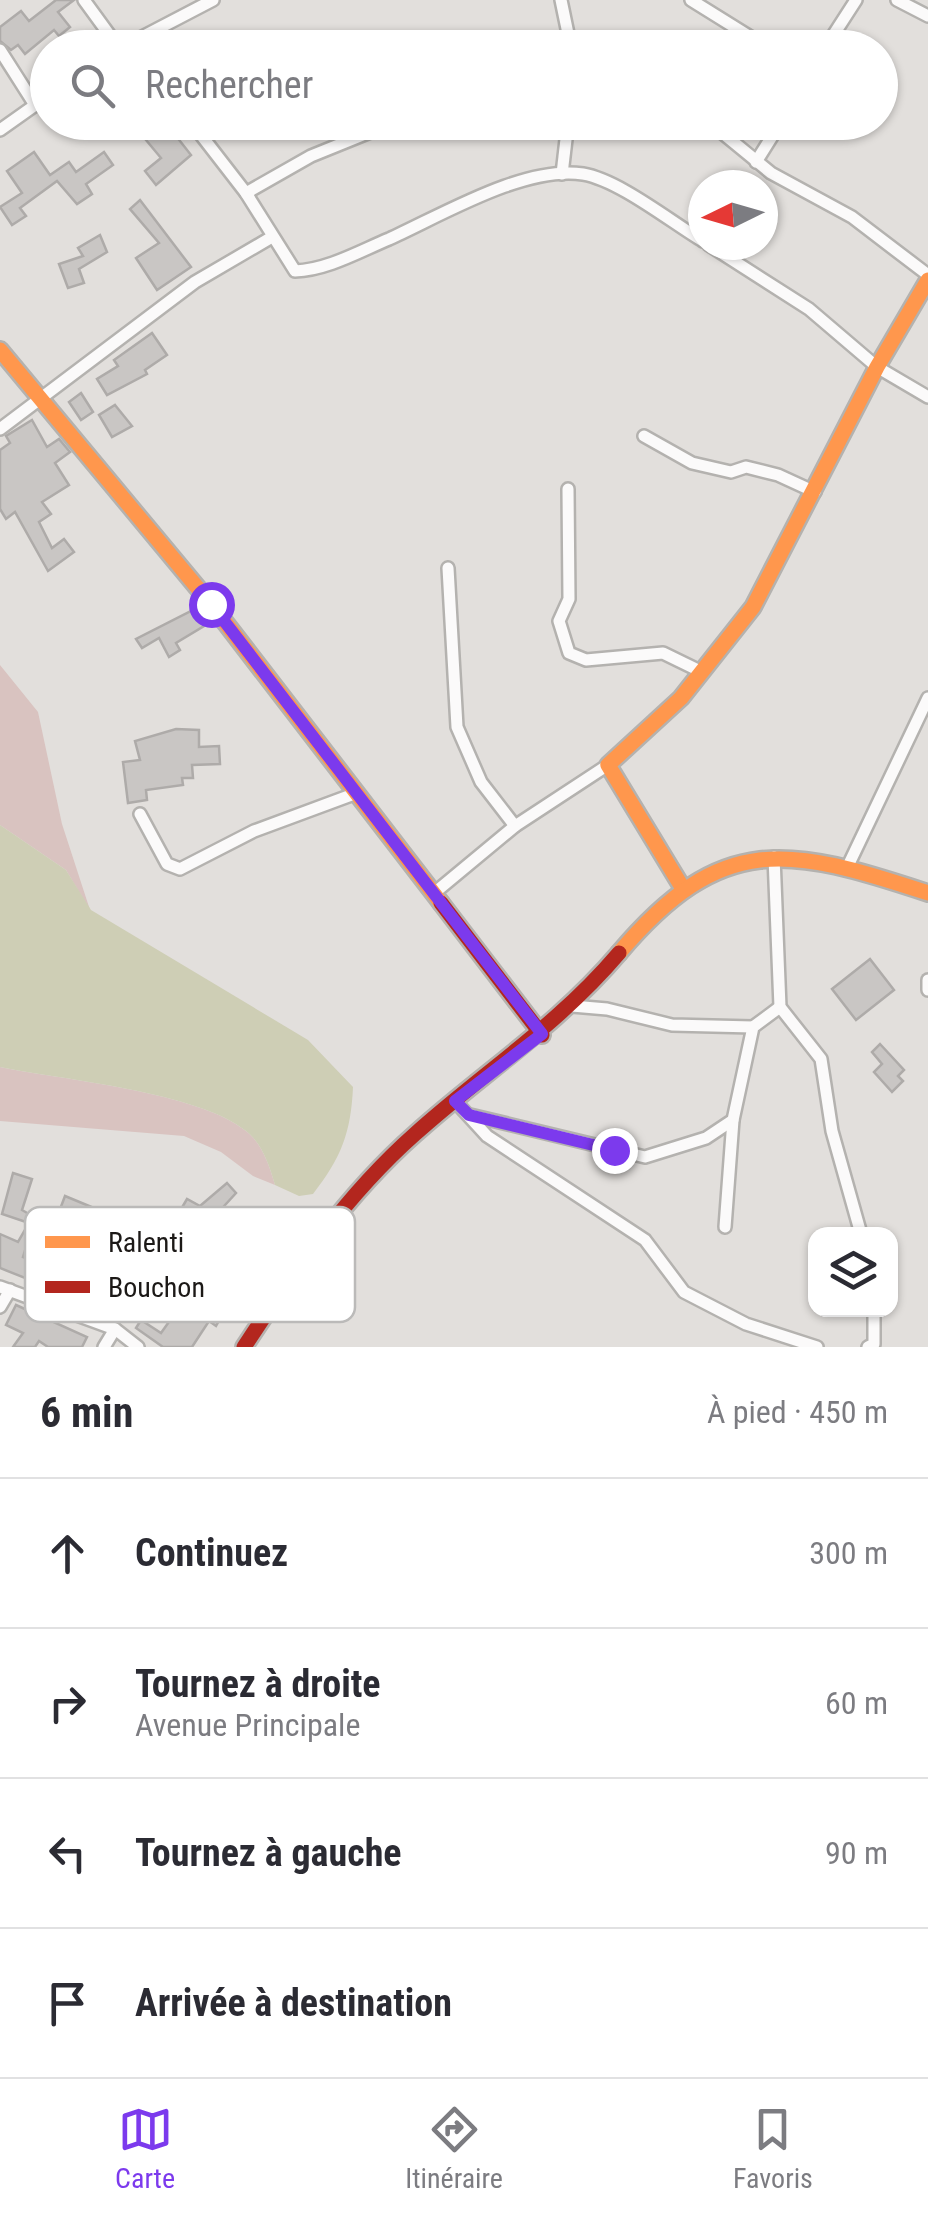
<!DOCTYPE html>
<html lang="fr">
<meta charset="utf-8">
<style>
:root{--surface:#fff;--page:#f2f2f3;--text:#2b2b33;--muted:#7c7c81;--line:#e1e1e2;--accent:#7c3aed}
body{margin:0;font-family:"Roboto Condensed",sans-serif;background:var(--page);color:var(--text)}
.controls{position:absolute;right:30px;bottom:30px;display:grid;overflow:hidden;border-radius:20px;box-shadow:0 2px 8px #0004}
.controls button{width:90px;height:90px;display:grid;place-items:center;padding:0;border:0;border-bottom:2px solid var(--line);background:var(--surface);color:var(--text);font:50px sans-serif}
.compass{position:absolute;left:688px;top:170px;width:90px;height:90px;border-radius:50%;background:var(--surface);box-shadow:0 2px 8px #0004;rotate:265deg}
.stop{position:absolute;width:30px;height:30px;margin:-22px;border:8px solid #7c3aed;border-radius:50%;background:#fff}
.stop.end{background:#7c3aed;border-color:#fff;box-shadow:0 2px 10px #0008}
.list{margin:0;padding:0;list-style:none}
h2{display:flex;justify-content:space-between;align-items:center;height:130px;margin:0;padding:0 40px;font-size:42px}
h2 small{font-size:32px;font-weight:400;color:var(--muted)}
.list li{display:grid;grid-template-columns:65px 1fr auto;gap:30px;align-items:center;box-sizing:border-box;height:150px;padding:0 40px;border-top:2px solid var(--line)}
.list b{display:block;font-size:38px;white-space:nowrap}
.list p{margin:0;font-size:32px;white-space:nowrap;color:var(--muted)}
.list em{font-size:32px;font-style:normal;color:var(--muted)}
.icon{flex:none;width:55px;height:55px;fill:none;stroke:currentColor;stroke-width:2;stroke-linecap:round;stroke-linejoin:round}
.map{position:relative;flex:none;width:928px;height:1347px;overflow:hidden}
.search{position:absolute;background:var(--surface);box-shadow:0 2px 8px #0004;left:30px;right:30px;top:30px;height:110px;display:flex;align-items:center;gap:25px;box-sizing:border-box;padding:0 35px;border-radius:55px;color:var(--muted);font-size:38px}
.sheet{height:730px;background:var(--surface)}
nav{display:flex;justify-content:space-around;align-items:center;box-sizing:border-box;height:140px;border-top:2px solid var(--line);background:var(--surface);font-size:28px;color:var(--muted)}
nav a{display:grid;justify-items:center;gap:5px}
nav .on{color:var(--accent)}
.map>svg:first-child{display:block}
</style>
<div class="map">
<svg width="928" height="1347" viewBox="0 0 928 1347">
<rect width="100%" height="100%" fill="#e2dfdc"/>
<g fill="#d9c3c0">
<polygon points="0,665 38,712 62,824 90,910 66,870 0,825"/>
<path d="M0,1067c64,13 198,25 246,64 16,12 24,36 29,54l-22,-9 -32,-24 -37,-16 -184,-15z"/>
</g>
<path fill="#ceceb5" d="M0,825l66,45 25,40 217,130 45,47c-2,46 -12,71 -40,107l-14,2 -24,-11c-5,-18 -13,-42 -29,-54 -48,-39 -182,-51 -246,-64z"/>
<g fill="#c9c6c4" stroke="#aeaba9" stroke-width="2.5">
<polygon points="56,0 74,0 58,12 70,27 59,36 54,30 25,54 18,45 11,50 0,41 0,27 21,11 29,21"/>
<polygon points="131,122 165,122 191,155 156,185 145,171 161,158"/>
<polygon points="34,152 50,175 69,162 76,172 104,152 113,165 86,184 92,194 77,204 57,181 20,208 26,216 12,225 0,207 22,193 7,171"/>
<polygon points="140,200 191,267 157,290 136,258 159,243 130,209"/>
<polygon points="100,235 107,252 79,269 84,283 68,288 59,264 83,256 78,248"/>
<polygon points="152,333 167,355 145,370 147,374 107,395 97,379 118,366 114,360"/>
<polygon points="81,393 93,412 81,420 69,402"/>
<polygon points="115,405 132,426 112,437 99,415"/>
<polygon points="32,420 47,447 59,439 70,452 55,463 69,485 42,502 51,514 39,522 52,548 64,539 74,552 48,571 15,512 6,519 0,509 0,450 10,443 6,436"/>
<polygon points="199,607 209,623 176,643 180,650 169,657 159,638 142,648 136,639"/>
<polygon points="176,729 199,730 199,747 219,746 220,764 192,765 193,778 182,778 183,785 146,790 147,800 128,803 123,762 140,760 135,741"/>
<polygon points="870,959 894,990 856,1020 832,989"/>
<polygon points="880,1044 904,1070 898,1076 903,1081 892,1092 874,1072 882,1064 872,1052"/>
<polygon points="13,1173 32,1179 22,1210 53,1228 65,1196 106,1213 94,1243 84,1236 90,1227 72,1219 59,1252 30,1234 23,1257 37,1263 30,1280 0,1268 0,1234 18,1242 29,1223 2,1214"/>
<polygon points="227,1183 236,1193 204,1228 195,1223 190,1236 170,1228 187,1199 200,1206"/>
<polygon points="99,1239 114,1252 123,1239 133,1246 120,1271 155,1282 159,1275 169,1282 164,1290 185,1306 211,1267 207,1264 213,1255 218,1258 228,1246 237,1254 229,1265 246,1275 239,1287 248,1293 239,1306 234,1303 224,1312 216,1326 209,1321 192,1347 163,1347 136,1328 141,1320 161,1333 176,1312 159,1298 154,1307 99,1272 93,1281 85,1278 92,1262 84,1254"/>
<polygon points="16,1305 87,1337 82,1347 48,1347 39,1341 35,1347 13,1347 23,1333 6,1325"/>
</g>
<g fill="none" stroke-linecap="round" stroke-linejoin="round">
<defs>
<g id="street">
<polyline points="84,0 119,48"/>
<polyline points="561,0 571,48"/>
<polyline points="691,0 768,48"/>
<polyline points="897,0 928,16"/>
<polyline points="121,48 213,0"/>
<polyline points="825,48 856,0"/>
<polyline points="0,50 35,105"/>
<path d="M191,122l55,71 49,78c32,-1 65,-20 94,-32 53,-24 136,-74 194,-65 36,6 88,48 120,67"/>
<polyline points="709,122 771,173 852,217 928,275"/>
<polyline points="0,130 48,96"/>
<polyline points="756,162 781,122"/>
<polyline points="562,174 568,122"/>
<polyline points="246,193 311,156 395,122"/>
<polyline points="709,245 809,309 877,367 928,397"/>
<polyline points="0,429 195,282 272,237"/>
<polyline points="644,436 692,463 731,472 746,467 778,475 815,492"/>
<polyline points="568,489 569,599 559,621 569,653 586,660 663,653 702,672"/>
<polyline points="448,568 457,727 481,782 515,826"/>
<polyline points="140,814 167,864 180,869 254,831 354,794"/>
<polyline points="774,857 780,1007 821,1059 832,1131 861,1234"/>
<polyline points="847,868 928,698"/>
<polyline points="433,894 515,826 608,765"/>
<polyline points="928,980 928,990"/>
<polyline points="572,1006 607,1009 672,1025 753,1027"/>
<polyline points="455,1101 487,1136 645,1240 684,1292 746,1324 817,1347"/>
<polyline points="470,1115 645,1157 706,1138 733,1120 753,1027 780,1007"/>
<polyline points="725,1227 733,1120"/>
<polyline points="0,1287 115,1329 138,1347"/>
<polyline points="0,1307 10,1290"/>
<polyline points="104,1347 115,1329"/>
<polyline points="868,1347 874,1344 874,1310"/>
</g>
<g id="slow">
<polyline points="0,350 211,604 441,903"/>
<polyline points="682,887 608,765 681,698 753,607 877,367 928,280"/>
<path d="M619,953c103,-122 170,-106 309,-60"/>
</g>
<g id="jam">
<polyline points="441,903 542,1035"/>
<path d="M244,1347c50,-76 102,-152 171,-213 70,-63 142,-108 204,-181"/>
</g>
</defs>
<use href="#street" stroke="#b4b2af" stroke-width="16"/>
<use href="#slow" stroke="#b4b2af" stroke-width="20"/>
<use href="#jam" stroke="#b4b2af" stroke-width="20"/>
<use href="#street" stroke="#fbfafa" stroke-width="11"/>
<use href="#slow" stroke="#ff974d" stroke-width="15"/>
<use href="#jam" stroke="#b3261e" stroke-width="15"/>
</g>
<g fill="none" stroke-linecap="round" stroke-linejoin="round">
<polyline stroke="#7c3aed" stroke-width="12" points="211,604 542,1034 455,1101 469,1115 614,1150"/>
</g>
<rect x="25" y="1207" width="330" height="115" rx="15" fill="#fff" stroke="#bbbab9" stroke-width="2.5"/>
<rect x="45" y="1236" width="45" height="12" fill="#ff974d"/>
<rect x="45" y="1281" width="45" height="12" fill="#b3261e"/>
<g font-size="28" fill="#1c1917">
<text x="108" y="1252">Ralenti</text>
<text x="108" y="1297">Bouchon</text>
</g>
</svg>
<div class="controls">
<button><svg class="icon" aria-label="layers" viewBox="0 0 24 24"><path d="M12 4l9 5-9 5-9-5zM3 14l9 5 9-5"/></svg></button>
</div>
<svg class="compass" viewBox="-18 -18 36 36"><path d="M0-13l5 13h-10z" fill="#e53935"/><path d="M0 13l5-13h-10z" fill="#7c7c81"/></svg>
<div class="stop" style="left:211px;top:604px"></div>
<div class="stop end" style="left:614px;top:1150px"></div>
<div class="search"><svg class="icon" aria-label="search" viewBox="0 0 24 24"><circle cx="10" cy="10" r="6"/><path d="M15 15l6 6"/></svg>Rechercher</div>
</div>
<section class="sheet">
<h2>6 min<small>À pied · 450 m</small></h2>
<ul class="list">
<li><svg class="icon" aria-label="ahead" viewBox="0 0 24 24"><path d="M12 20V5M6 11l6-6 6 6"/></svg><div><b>Continuez</b></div><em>300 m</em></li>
<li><svg class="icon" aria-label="right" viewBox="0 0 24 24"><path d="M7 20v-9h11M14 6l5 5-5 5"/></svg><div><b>Tournez à droite</b><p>Avenue Principale</p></div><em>60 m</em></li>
<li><svg class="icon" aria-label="left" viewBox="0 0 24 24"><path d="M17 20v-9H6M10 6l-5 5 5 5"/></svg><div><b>Tournez à gauche</b></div><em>90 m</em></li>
<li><svg class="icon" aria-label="arrive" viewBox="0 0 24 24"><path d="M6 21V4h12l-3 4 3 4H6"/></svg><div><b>Arrivée à destination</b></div></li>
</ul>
</section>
<nav>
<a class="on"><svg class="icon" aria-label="map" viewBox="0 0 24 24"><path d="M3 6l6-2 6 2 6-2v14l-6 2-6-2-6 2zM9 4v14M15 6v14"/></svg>Carte</a>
<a><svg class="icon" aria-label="directions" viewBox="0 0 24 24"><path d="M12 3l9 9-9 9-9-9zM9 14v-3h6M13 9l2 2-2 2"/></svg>Itinéraire</a>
<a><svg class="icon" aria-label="saved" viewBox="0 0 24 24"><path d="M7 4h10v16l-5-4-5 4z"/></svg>Favoris</a>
</nav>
